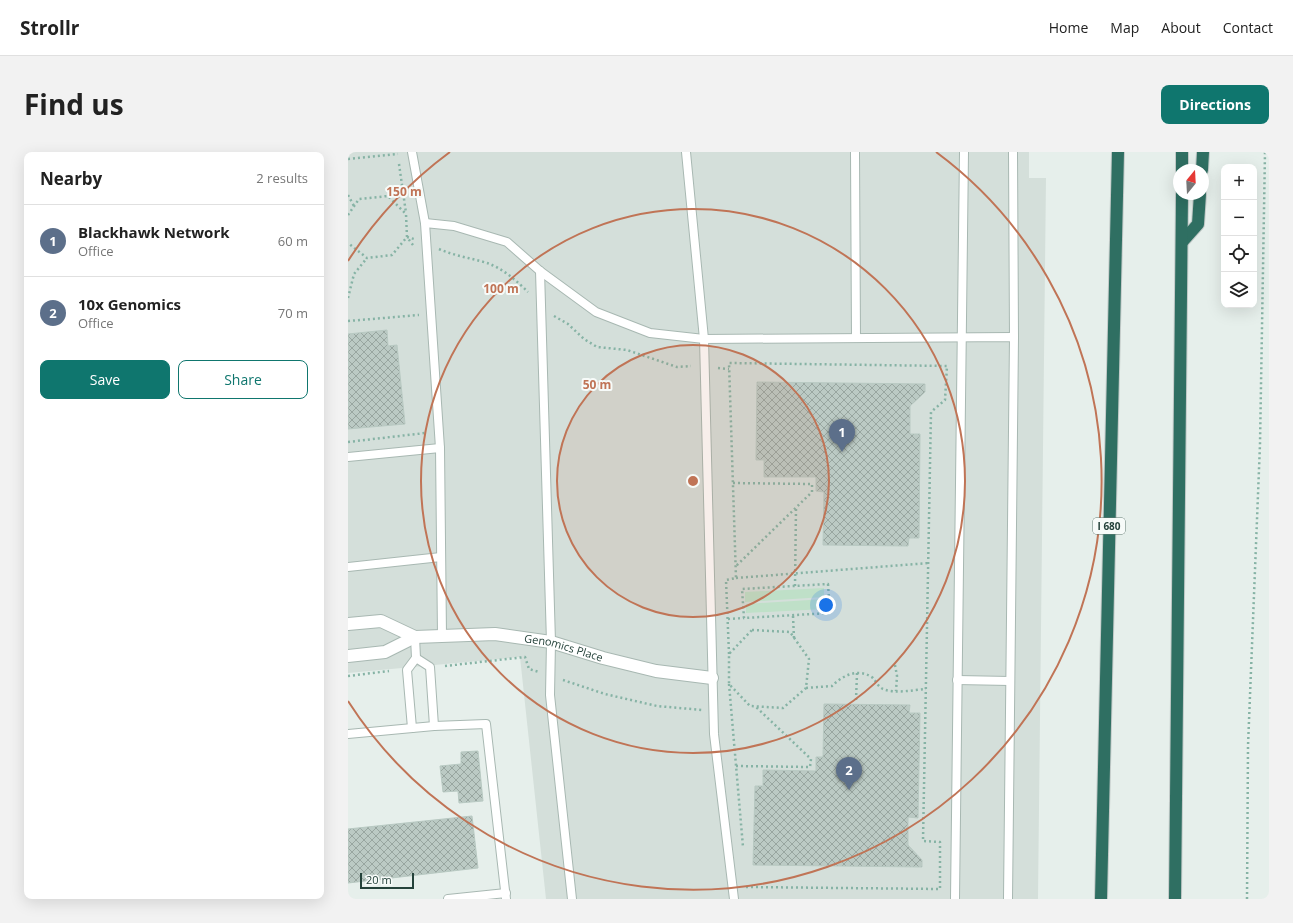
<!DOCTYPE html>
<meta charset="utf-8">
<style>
:root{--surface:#fff;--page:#f2f2f2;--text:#222;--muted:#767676;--line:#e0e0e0;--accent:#0f766e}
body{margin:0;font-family:"Open Sans",sans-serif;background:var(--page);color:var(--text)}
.controls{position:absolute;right:12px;top:12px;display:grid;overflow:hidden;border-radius:8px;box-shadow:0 4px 16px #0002}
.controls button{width:36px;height:36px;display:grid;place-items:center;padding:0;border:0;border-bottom:1px solid var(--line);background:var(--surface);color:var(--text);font:20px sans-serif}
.compass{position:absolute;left:825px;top:12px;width:36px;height:36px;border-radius:50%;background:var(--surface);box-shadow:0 4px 16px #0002;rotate:18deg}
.scale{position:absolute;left:12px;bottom:10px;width:54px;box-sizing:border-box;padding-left:4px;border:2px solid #24423a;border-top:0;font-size:11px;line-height:14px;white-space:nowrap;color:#24423a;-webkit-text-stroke:3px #f7fbf9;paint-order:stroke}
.you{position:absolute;left:478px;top:453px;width:14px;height:14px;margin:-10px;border:3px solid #fff;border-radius:50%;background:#1a73e8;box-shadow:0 0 0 6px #1a73e833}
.badge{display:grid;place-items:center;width:26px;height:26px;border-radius:50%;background:var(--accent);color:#fff;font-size:13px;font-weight:700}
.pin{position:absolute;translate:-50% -33px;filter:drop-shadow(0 1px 2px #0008)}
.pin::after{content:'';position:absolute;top:21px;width:14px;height:12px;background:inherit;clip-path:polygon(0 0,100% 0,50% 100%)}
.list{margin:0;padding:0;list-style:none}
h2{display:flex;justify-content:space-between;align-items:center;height:52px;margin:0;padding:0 16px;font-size:17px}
h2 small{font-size:13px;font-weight:400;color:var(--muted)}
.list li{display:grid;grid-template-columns:26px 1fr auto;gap:12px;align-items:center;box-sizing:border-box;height:72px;padding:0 16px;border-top:1px solid var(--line)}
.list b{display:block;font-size:15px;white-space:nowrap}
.list p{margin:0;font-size:13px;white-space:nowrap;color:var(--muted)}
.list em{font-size:13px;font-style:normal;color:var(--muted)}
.actions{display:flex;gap:8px;padding:12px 16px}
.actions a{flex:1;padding:9px 0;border:1px solid var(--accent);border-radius:8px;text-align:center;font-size:14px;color:var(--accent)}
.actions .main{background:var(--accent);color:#fff}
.icon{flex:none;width:22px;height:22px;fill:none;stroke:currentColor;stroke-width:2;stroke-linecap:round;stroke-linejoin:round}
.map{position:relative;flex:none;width:921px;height:747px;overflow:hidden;border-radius:8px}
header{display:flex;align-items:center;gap:24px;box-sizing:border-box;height:56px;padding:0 20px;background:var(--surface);border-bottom:1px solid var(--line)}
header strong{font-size:19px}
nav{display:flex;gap:22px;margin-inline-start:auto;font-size:14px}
.intro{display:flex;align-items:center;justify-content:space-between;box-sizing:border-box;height:96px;padding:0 24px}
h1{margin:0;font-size:28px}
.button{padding:10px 18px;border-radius:8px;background:var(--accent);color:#fff;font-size:14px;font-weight:700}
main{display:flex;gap:24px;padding:0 24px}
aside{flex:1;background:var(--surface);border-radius:8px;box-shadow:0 4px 16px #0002}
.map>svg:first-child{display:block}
</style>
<header>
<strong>Strollr</strong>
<nav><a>Home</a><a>Map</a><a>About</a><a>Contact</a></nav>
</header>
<div class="intro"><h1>Find us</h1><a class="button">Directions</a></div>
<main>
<aside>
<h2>Nearby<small>2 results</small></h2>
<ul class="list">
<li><span class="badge" style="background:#5c6f8a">1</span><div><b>Blackhawk Network</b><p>Office</p></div><em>60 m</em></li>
<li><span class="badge" style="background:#5c6f8a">2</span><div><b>10x Genomics</b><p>Office</p></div><em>70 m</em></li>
</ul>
<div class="actions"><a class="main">Save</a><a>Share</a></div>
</aside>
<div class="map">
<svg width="921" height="747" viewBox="0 0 921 747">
<defs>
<pattern id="building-cross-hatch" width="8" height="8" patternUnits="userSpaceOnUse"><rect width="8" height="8" fill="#bbcac4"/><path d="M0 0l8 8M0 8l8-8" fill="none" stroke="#98a6a0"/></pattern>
</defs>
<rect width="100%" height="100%" fill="#e6efeb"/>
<polygon fill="#d4dfda" points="0,0 681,0 681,26 698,26 690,747 198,747 172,505 0,521"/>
<g fill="#bfe0c8">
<polygon points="476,436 476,445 397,450 397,440"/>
<polygon points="477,447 477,457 398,461 398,452"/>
</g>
<g fill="url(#building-cross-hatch)" stroke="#b8c9c2">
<polygon points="39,178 40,194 49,193 57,272 0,277 0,182"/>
<polygon points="409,230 577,232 577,240 562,254 562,282 572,282 571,386 561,386 560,394 475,393 476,340 468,339 468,325 416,325 416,308 408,308"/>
<polygon points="476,552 562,553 561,561 572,561 570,666 560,665 560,693 574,708 574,715 405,713 407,634 415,634 415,618 468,619 468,605 475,605"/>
<polygon points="130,599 135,649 111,651 110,639 95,640 92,614 113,612 113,600"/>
<polygon points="124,664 130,716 0,731 0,677"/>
</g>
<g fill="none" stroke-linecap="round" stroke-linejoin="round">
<defs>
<g id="service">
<polyline points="64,0 77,71"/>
<polyline points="338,0 356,187 366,582 386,747"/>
<polyline points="507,0 508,186"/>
<polyline points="665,0 666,185"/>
<polyline points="192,119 203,490 202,543 224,747"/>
<polyline points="0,305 92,296"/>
<polyline points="0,415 93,405"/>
<polyline points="94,484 92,296 77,71 106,74 159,90 192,119 248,160 302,181 356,187 666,185 660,747"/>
<polyline points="68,506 82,515 86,574"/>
<polyline points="609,528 662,529"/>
<polyline points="64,576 59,518 68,506 67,485"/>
<polyline points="0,582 86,574 138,572 158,747"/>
<polyline points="100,747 158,741"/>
<polyline points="607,747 616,0"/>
</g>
<g id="minor">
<polyline points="0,472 33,469 67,485"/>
<path id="s1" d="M0,504l37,-4 30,-15 80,-3 56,8 52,16 53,13 56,7"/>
</g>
<g id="motorway">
<polyline points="834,18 834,0"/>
<polyline points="854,18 855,0"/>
<polyline points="834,90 850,72 852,42"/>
<polyline points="753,747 770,0"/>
<polyline points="827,747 834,42"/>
</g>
</defs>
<use href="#service" stroke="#a8b8b2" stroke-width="10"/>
<use href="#minor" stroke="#a8b8b2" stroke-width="14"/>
<use href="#motorway" stroke="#c2cac8" stroke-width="14"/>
<g stroke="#86b3a5" stroke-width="2.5" stroke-dasharray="2 3" stroke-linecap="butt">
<polyline points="0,7 50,2"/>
<polyline points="51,12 58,61"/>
<polyline points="0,43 6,54"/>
<polyline points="0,63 11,47 40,44 58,62 59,85 44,103 19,106 0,91"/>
<polyline points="65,93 59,85 66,87"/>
<path d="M91,97c16,7 32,9 48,14 15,5 30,18 41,29"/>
<polyline points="0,146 6,122 19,106"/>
<polyline points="206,164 220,172 236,187 249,195 279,198 329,215 343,214"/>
<polyline points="0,169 71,163"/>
<polyline points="370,216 381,217"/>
<polyline points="0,290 77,281 77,279"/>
<polyline points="385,331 464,332 464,340 388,414"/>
<polyline points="388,426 581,411"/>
<polygon points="480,432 482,461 396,466 394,437"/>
<polyline points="447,434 448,356"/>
<polyline points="445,464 446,486"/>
<polyline points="380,467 396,466"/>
<polygon points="404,478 442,480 461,507 458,536 435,556 402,554 381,532 381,502"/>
<polyline points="381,502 378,428 388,426 381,211 599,214 597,248 583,260 575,689 592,690 592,737 398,735"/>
<polyline points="547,513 549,524 548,539"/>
<polyline points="97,514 177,505 181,517 191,520"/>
<polyline points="0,524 41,519"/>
<polyline points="215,528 257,542 309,554 354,558"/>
<polyline points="381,532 395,695"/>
<path d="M458,536l26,-2c10,-10 26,-19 41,-8 3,3 5,9 10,11 12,5 30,1 43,0"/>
<polyline points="508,548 509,521"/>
<polyline points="388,614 462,615 463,607 408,555"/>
<polyline points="899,747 900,594 912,292 917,0"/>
</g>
<use href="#service" stroke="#fff" stroke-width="8"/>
<use href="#minor" stroke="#fff" stroke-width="12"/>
<use href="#motorway" stroke="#2f6f62" stroke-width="12"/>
</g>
<circle cx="345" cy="329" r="136" fill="#c07456" fill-opacity=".12"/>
<g fill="none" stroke="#c07456" stroke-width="2">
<circle cx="345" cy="329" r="136"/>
<circle cx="345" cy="329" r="272"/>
<path d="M0 109A409 409 0 0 1 102 0M588 0A409 409 0 1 1 0 549"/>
</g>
<g text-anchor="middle" stroke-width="4" stroke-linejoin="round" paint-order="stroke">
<rect fill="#f7fbf9" stroke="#637a73" stroke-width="1" x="745" y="366" width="32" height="16" rx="3"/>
<g font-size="10" font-weight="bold" fill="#24423a">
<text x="761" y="378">I 680</text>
</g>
<g font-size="11" fill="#24423a" stroke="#f7fbf9">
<text dy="4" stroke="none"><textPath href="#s1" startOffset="221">Genomics Place</textPath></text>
</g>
</g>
<circle cx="345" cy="329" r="6" fill="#c07456" stroke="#f7fbf9" stroke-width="2"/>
<g font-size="12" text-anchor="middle" font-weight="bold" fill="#c07456" stroke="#f7fbf9" stroke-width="4" stroke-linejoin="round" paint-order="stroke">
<text x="56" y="44">150 m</text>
<text x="153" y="141">100 m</text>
<text x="249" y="237">50 m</text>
</g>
</svg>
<div class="controls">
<button>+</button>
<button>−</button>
<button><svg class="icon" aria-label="locate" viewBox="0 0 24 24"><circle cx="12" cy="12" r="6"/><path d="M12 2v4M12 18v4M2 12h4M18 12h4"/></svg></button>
<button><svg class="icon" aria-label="layers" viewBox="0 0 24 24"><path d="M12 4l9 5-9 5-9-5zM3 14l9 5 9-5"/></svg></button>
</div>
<svg class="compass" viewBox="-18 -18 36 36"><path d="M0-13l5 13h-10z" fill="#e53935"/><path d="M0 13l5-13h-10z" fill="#767676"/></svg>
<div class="scale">20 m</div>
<div class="you"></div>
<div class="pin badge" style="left:494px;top:300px;background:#5c6f8a">1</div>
<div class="pin badge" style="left:501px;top:638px;background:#5c6f8a">2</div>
</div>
</main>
